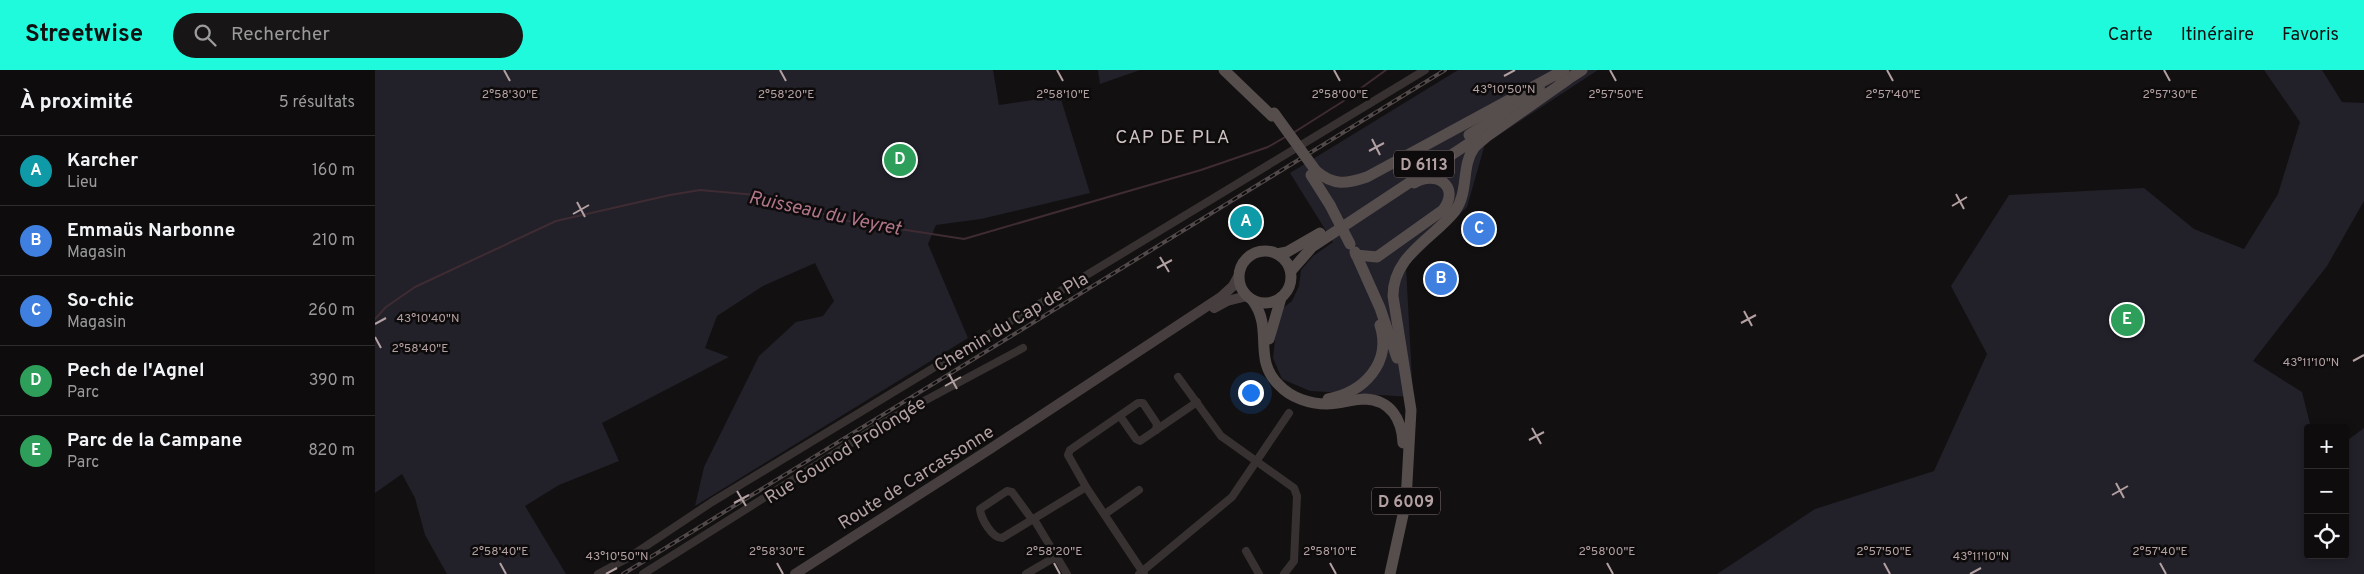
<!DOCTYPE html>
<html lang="fr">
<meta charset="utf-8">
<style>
:root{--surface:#0e0c0c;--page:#171515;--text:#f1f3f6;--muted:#9b9b9d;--line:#2e2c2d;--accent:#1ffadc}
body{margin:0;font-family:Overpass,sans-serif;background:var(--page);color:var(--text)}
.controls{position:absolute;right:15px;bottom:15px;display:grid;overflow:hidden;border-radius:5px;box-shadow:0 2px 8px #0003}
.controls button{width:45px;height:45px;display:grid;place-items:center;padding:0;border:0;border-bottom:1px solid var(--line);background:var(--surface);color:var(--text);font:25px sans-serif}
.you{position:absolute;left:875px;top:322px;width:18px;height:18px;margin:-12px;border:4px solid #fff;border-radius:50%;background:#1a73e8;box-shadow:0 0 0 8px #1a73e833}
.badge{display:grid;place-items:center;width:32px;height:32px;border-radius:50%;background:var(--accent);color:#fff;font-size:16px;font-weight:700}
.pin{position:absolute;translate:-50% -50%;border:2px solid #fff;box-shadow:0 1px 5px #0006}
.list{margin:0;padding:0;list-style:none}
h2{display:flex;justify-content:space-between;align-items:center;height:65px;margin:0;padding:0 20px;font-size:21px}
h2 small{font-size:16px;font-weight:400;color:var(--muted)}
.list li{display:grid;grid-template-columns:32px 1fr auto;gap:15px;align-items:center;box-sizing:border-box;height:70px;padding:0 20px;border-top:1px solid var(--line)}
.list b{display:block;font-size:19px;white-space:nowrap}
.list p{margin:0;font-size:16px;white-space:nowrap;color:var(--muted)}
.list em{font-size:16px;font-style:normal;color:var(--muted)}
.icon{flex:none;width:28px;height:28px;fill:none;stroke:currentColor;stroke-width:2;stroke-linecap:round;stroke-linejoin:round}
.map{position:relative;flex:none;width:1989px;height:504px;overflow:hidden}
header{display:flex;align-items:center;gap:30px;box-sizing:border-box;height:70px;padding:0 25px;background:var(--accent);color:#111}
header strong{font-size:24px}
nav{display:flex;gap:28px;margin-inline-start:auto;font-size:18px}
.search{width:350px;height:45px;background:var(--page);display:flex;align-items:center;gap:12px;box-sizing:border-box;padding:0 18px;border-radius:28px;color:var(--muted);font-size:19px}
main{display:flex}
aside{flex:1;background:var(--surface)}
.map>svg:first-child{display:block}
</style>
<header>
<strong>Streetwise</strong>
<div class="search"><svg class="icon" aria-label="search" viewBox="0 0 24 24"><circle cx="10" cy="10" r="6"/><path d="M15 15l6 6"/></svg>Rechercher</div>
<nav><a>Carte</a><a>Itinéraire</a><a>Favoris</a></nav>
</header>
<main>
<aside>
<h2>À proximité<small>5 résultats</small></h2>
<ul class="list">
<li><span class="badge" style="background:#0f9aa8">A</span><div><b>Karcher</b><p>Lieu</p></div><em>160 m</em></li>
<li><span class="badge" style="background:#3f7fe0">B</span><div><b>Emmaüs Narbonne</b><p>Magasin</p></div><em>210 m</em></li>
<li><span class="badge" style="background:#3f7fe0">C</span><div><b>So-chic</b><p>Magasin</p></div><em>260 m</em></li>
<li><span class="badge" style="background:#2e9e5b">D</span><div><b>Pech de l'Agnel</b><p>Parc</p></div><em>390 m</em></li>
<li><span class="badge" style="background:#2e9e5b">E</span><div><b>Parc de la Campane</b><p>Parc</p></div><em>820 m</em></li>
</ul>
</aside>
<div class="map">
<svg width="1989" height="504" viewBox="0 0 1989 504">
<rect width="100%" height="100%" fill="#121010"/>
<g fill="#222029">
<polygon points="0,0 618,0 624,35 685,26 715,123 606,149 561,155 553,174 593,268 320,436 329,397 384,286 421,252 448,246 459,231 440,193 388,216 342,246 330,278 354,287 227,353 244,391 184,415 150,436 191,504 72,504 50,465 40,428 27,404 0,423"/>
<polygon points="723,0 765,0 725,14"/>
<polygon points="1083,0 1223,0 1110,74 1092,137 1031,197 1038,327 935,321 907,309 898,288 903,242 917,231 924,216 926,200 938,186 958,172 915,103"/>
<polygon points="1889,0 1947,0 1967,32 1989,33 1989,131 1952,196 1878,291 1927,322 1936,358 1933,358 1933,485 1970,485 1970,372 1989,358 1989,504 1342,504 1440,439 1559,401 1612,284 1576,216 1634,125 1769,118 1819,159 1869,179 1903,124 1925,52"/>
</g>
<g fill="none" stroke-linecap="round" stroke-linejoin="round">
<g stroke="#3f2c33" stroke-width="2">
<polyline points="918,63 967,32 1011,0"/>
<polyline points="0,249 11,237 40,217 181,151 295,125 325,120 381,125 473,151 589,169 826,100 893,77 912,66"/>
</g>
<g stroke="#373131" stroke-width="8">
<polyline points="803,307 846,366 919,418 922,426 919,491 909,504"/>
<polyline points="745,346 761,369 765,371 822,332"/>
<polyline points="730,444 764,420"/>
<polyline points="871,481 884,504"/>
<polyline points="223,504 253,488 337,432 1050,0"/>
<polyline points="268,504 508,353 648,278"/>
<polyline points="651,504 682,486"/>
<path d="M692,504l-32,-53 -4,-3 -19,-26 -5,-1 -27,18c1,10 12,29 22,29l84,-51"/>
<polyline points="764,504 857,427 914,343"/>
<polyline points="769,504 711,417 693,385 695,380 763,333 768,333 782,354 781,360"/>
</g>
<g stroke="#473f3f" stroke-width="10">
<polyline points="839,238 852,231 872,226"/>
<polyline points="420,504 615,379 846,227 858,216 864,205"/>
</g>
<g stroke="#564d4d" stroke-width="11">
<polyline points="849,0 897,46"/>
<polyline points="1185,14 1207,0"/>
<polyline points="1094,65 1165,20"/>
<path d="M941,101c18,15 30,13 51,6l197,-107"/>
<polyline points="936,105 955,135"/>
<circle cx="890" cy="207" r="26"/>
<polyline points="980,182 1005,238 1022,288"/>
<polyline points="902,184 912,182 945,163"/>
<path d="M981,185l21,2 66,-47c18,-24 -7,-40 -29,-27"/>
<polyline points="916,201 937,177 1105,66"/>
<path d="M878,231c21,29 -1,58 26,84 12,13 31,19 48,19 13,0 26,-5 38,-5 26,1 37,21 38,44"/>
<polyline points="894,269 906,228"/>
<path d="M953,329c36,-7 64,-36 52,-74"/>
<path d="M1015,504l16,-73 5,-91 -18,-114c0,-41 40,-57 62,-85 14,-19 6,-45 19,-63 3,-4 8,-7 12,-11l81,-57"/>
</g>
<defs>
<polyline id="rail" points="248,504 1070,0"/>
</defs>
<use href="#rail" stroke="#524a4a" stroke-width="4"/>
<use href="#rail" stroke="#0d0b0b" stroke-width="2" stroke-dasharray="5.5" stroke-linecap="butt"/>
<g stroke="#564d4d" stroke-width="11">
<polyline points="899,43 941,101"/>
<polyline points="955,135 975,174"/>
</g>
</g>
<path fill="none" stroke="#b3a0a2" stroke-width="2" d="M129,0l6,11M405,0l6,11M682,0l6,11M959,0l6,11M1235,0l6,11M1512,0l6,11M1789,0l6,11M1129,6l11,-6M997,69l8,16M994,81l15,-8M1581,124l8,15M202,132l8,15M1577,136l15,-9M198,144l16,-9M785,187l9,15M782,198l15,-8M1369,241l8,15M1366,253l15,-8M0,254l11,-6M0,267l6,11M1978,291l11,-6M574,304l8,15M570,316l16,-9M1157,358l9,16M1154,370l15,-8M1741,413l8,15M362,421l9,15M1737,425l16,-9M359,433l15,-8M125,493l6,11M402,493l6,11M679,493l6,11M955,493l6,11M1232,493l6,11M1509,493l6,11M1785,493l6,11M231,504l11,-6M1595,504l11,-6"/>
<g text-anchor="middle" stroke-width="5" stroke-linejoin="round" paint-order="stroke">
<g fill="#0d0b0b" stroke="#817375" stroke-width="1">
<rect x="1019" y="80.5" width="60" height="27" rx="4"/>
<rect x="997" y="417.5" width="68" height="27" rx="4"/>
</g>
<g font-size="16" font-weight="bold" fill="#b3a0a2">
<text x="1049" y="100">D 6113</text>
<text x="1031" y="437">D 6009</text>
</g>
<g font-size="18" fill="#b3a0a2" stroke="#0d0b0b">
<text transform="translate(636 252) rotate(-31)" y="6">Chemin du Cap de Pla</text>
<text transform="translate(470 380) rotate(-32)" y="6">Rue Gounod Prolongée</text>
<text transform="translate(541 407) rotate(-32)" y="6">Route de Carcassonne</text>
</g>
<g font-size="19" letter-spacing="1" fill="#cfc2c2" stroke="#0d0b0b">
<text x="798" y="73">CAP DE PLA</text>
</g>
<g font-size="19" font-style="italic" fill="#b17589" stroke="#0d0b0b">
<text transform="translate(450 142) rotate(12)" y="7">Ruisseau du Veyret</text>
</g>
</g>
<g font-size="12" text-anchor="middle" fill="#b3a0a2" stroke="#0d0b0b" stroke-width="5" stroke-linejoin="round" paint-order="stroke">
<text x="1129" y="23">43°10'50"N</text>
<text x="135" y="28">2°58'30"E</text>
<text x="411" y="28">2°58'20"E</text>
<text x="688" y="28">2°58'10"E</text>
<text x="965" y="28">2°58'00"E</text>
<text x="1241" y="28">2°57'50"E</text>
<text x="1518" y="28">2°57'40"E</text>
<text x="1795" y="28">2°57'30"E</text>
<text x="53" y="252">43°10'40"N</text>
<text x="45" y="282">2°58'40"E</text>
<text x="1936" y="296">43°11'10"N</text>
<text x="125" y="485">2°58'40"E</text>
<text x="402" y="485">2°58'30"E</text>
<text x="679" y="485">2°58'20"E</text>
<text x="955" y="485">2°58'10"E</text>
<text x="1232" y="485">2°58'00"E</text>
<text x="1509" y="485">2°57'50"E</text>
<text x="1785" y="485">2°57'40"E</text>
<text x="242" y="490">43°10'50"N</text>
<text x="1606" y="490">43°11'10"N</text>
</g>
</svg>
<div class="controls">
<button>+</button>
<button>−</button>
<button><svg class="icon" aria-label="locate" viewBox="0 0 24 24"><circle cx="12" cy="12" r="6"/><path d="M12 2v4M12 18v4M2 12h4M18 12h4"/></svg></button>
</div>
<div class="you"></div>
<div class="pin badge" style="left:871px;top:152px;background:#0f9aa8">A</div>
<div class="pin badge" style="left:1066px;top:209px;background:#3f7fe0">B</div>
<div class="pin badge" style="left:1104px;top:159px;background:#3f7fe0">C</div>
<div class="pin badge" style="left:525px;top:90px;background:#2e9e5b">D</div>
<div class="pin badge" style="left:1752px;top:250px;background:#2e9e5b">E</div>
</div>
</main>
